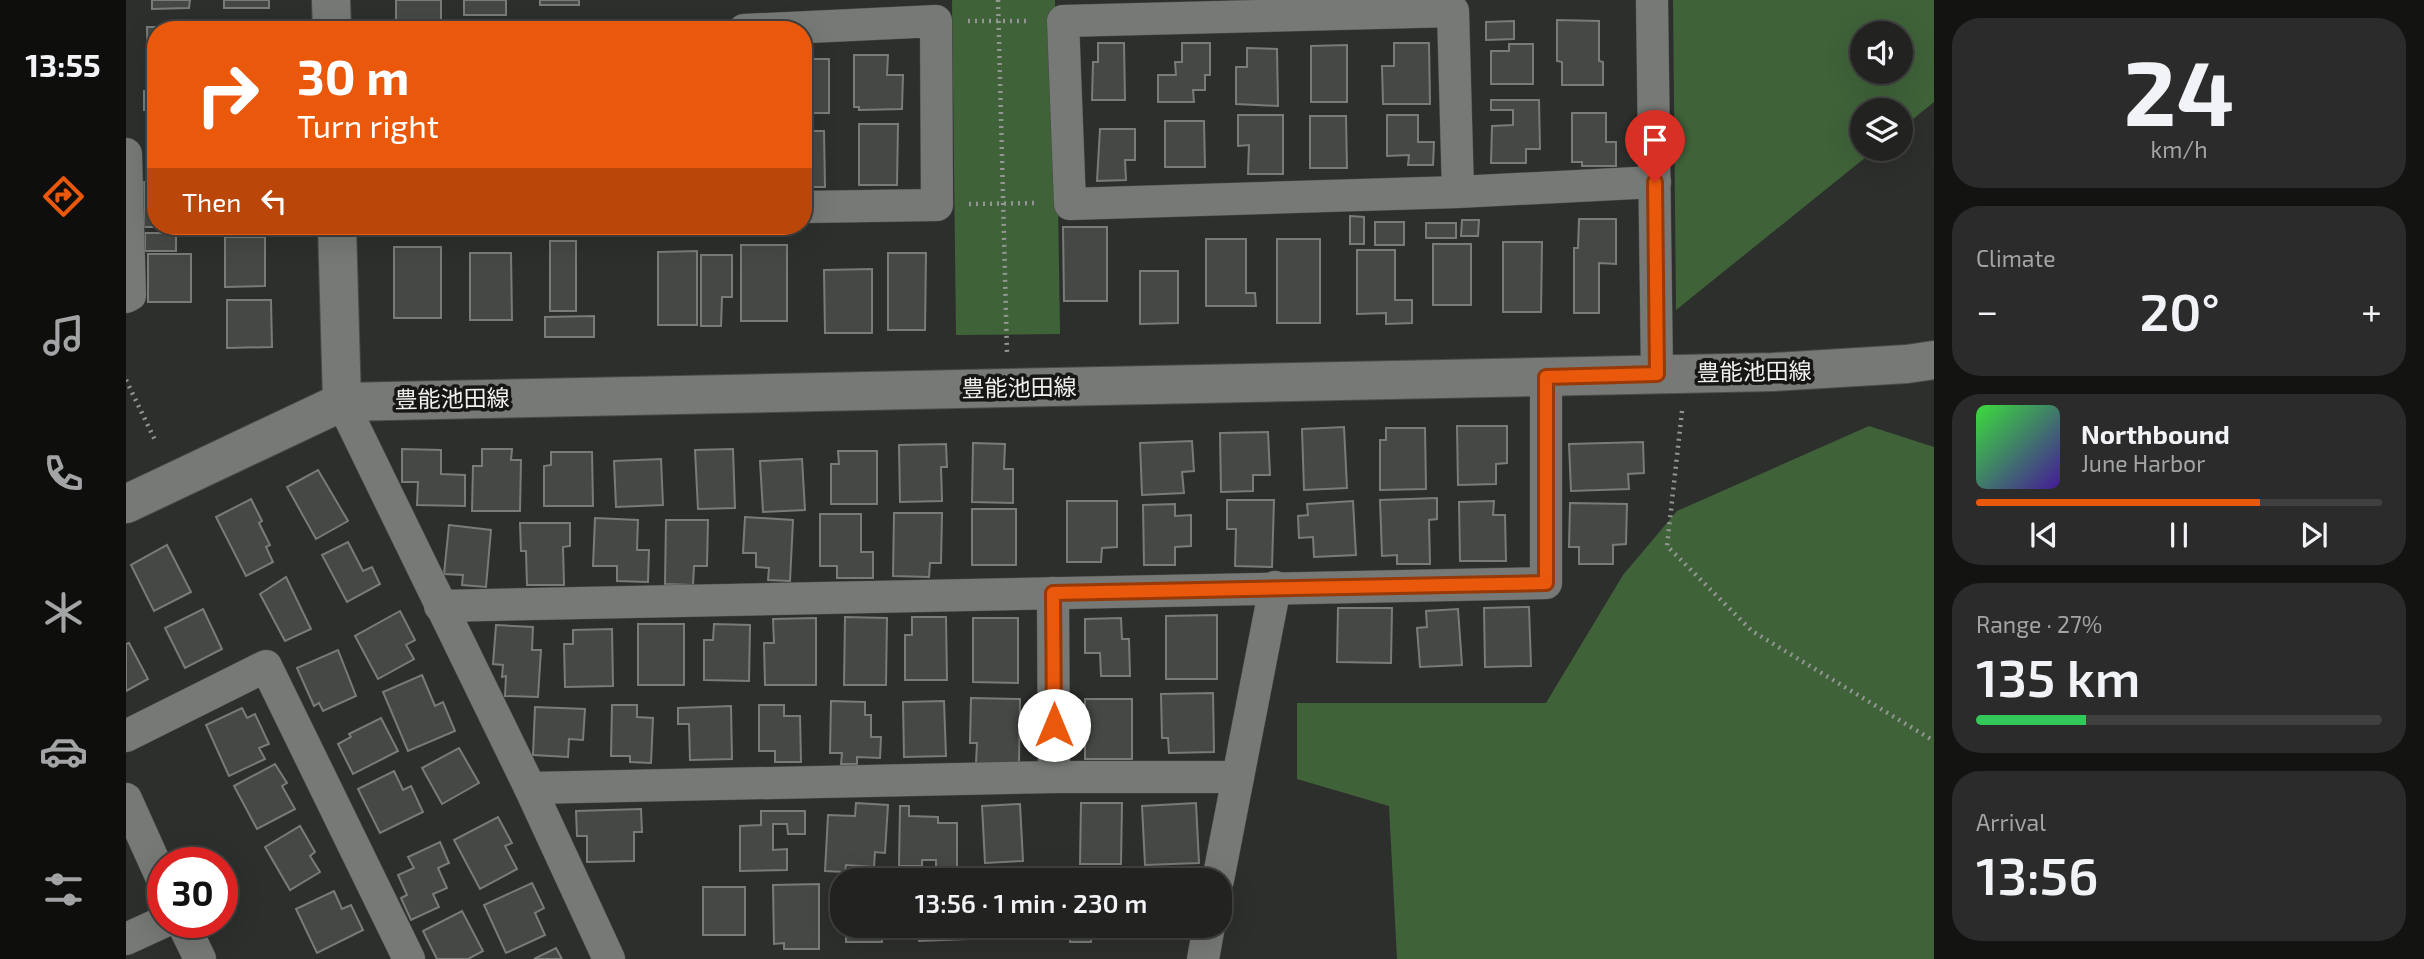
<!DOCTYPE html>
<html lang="en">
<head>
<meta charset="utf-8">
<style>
	:root { --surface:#222321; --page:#2a2b2a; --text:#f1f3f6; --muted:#a2a4a5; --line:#3f403f; --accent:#ea580c }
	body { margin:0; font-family:"Exo 2","Noto Sans JP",sans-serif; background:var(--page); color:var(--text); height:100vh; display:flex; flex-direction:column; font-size:26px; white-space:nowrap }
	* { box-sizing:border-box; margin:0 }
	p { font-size:23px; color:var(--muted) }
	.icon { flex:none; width:38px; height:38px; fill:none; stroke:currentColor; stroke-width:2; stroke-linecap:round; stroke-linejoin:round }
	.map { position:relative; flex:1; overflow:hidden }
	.drawer { display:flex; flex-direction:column; gap:18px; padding:18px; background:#131312; width:490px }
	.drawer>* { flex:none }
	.hud { position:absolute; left:21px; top:21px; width:665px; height:214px; border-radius:28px; box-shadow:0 7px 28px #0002,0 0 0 2px var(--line); background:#ea580c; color:#fff; overflow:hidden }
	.tools { position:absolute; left:1724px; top:21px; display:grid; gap:14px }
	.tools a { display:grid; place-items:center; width:63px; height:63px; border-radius:50%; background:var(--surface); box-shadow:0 7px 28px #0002,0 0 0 2px var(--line); font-size:35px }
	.speed { position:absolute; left:21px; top:847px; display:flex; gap:14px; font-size:35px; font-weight:700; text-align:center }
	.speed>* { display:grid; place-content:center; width:91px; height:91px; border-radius:50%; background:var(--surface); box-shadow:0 7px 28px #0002,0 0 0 2px var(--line); line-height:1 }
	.speed .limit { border:10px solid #d22; background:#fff; color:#111 }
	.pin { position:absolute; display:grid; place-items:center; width:60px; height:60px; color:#fff; margin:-72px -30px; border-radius:50% 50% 50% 0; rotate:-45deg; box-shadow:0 0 7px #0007 }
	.pin .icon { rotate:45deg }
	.me { position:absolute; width:77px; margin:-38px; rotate:0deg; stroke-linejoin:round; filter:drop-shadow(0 0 5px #0008) }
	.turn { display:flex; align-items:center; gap:24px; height:147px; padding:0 35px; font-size:32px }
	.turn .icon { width:91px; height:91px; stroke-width:2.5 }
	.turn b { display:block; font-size:49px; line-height:60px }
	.then { display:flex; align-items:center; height:66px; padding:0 35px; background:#0003; gap:14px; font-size:26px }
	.big { font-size:52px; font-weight:600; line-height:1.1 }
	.drawer .card { flex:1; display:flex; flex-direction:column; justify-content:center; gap:10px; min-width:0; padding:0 24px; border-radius:28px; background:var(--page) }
	.drawer .dial { align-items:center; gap:0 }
	.dial b { font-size:91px; line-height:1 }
	.song { display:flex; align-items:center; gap:21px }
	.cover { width:84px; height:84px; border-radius:10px; background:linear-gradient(135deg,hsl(120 70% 55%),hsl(260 70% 35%)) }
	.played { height:7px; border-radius:4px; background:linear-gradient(90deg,var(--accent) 70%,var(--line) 70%) }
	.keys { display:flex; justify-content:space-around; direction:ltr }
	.heat { display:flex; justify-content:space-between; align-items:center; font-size:38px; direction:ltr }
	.charge { height:10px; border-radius:5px; background:linear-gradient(90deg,#34c759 27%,var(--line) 0) }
	.trip { position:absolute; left:704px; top:868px; width:402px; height:70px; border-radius:28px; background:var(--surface); box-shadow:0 7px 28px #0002,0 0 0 2px var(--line); font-weight:600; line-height:70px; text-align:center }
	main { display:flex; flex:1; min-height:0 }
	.menu { display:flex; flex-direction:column; width:126px; justify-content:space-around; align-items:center; background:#0e0e0d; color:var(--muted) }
	.menu .icon { width:49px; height:49px }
	.menu .selected { color:var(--accent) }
	.menu b { font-size:32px; color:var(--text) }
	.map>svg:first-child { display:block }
	.green { fill:#3f6239; fill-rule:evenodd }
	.building { fill:#454844; stroke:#787c78; stroke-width:2 }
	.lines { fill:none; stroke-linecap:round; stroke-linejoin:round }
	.street-casing { stroke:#4a4b49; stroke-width:33 }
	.secondary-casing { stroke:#4a4b49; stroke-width:40 }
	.path { stroke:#949693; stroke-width:4.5; stroke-dasharray:2 5; stroke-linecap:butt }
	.street { stroke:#767975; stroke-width:32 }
	.secondary { stroke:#767975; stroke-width:38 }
	.route-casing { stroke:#983908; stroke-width:18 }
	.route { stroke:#ea580c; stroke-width:12 }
	.labels { text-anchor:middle; stroke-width:7; stroke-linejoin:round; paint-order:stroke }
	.street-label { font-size:23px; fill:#f0f1ef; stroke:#161715 }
</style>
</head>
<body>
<main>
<nav class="menu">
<b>13:55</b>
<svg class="icon selected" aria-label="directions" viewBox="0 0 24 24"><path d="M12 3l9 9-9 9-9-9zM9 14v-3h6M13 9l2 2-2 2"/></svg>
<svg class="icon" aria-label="music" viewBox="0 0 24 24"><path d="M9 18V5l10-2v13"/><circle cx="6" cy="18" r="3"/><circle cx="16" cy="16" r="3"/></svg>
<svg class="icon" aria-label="phone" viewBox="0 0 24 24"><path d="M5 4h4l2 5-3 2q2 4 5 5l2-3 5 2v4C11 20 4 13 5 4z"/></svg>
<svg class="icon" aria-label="climate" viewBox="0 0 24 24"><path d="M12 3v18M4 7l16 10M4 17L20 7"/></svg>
<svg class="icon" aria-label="car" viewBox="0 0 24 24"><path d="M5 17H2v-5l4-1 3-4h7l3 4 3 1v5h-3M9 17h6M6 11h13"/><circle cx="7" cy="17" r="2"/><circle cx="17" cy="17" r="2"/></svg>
<svg class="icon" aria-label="filters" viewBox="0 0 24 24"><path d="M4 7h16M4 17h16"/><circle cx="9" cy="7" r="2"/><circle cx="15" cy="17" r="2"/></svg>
</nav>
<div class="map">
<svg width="1808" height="959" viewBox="0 0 1808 959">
	<rect width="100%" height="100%" fill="#2d2f2c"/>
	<g class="green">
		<polygon points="826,0 929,0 934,334 830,335"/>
		<path d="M 1547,0 L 1808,0 L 1808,102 L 1775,129 L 1774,110 L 1736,110 L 1736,149 L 1750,149 L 1550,310 ZM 1736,33 L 1774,33 L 1774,72 L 1736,72 Z"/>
		<polygon points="1743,426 1808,447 1808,959 1271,959 1263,806 1171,779 1171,703 1420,703 1497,575 1551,511"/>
	</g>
	<g class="building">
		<polygon points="26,0 64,0 63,8 26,9"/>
		<rect x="98" y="0" width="45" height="8"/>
		<rect x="270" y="0" width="45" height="22"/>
		<rect x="338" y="0" width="42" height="15"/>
		<rect x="414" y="0" width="39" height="5"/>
		<polygon points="1431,20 1473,21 1473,61 1477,62 1477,85 1436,85 1436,62 1431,61"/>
		<polygon points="1388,21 1388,39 1360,40 1360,22"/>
		<polygon points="130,23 130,30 99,30 99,24"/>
		<polygon points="21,27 64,27 64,30 30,30 30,78 22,78"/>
		<polygon points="972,43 998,43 999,100 966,100 967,62 972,62"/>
		<polygon points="1056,43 1084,43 1084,75 1079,75 1079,90 1067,90 1068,102 1032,102 1032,75 1050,75 1049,62 1056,62"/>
		<polygon points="1268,43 1303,43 1304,104 1257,104 1256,66 1268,66"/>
		<polygon points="1383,44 1407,44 1407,84 1365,84 1365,51 1383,51"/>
		<polygon points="1221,45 1221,102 1185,102 1185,46"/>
		<polygon points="1121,48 1151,49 1152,106 1110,104 1110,67 1121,67"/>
		<polygon points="728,55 762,55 761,75 777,75 776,109 733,110 733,107 728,107"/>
		<rect x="677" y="59" width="26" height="54"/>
		<polygon points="18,91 30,91 30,150 29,110 18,110"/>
		<polygon points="1365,100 1413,100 1414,149 1400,149 1400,163 1365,163 1366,126 1387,125 1387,110 1365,110"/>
		<polygon points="1446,113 1480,113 1480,142 1490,142 1490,166 1456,166 1456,162 1446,162"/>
		<polygon points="1112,115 1157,115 1157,174 1122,174 1123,145 1112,146"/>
		<polygon points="1261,115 1292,115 1292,142 1308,142 1307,165 1282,165 1283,155 1261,156"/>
		<polygon points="1184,116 1220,116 1221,168 1184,168"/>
		<polygon points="1039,121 1078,121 1079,167 1039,167"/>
		<polygon points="733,124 772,124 771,185 733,185"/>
		<polygon points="974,129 1009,129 1009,160 999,160 1000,180 971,181"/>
		<polygon points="677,131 698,131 699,187 677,187"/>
		<polygon points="18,182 30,182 30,226 68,227 18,227"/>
		<polygon points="1224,216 1238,217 1238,244 1224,244"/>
		<polygon points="1453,219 1490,219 1490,264 1473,263 1473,313 1448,313 1448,248 1452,248"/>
		<polygon points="1336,220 1353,220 1352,236 1335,236"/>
		<rect x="1249" y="222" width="29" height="23"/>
		<rect x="1300" y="223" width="30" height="15"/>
		<polygon points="937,227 981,227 981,301 938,301"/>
		<rect x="19" y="233" width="31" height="18"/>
		<polygon points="99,237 139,237 139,286 99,287"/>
		<polygon points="1080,239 1120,239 1120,293 1129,293 1130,306 1080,306"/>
		<rect x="1151" y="239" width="43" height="84"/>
		<rect x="424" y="241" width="26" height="70"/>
		<polygon points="1377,242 1416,242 1415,312 1377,312"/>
		<rect x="1307" y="244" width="38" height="61"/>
		<rect x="615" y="245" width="46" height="76"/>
		<rect x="268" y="247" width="47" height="71"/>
		<polygon points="1231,250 1269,250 1269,300 1286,300 1286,323 1260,324 1260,313 1231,314"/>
		<polygon points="571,251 571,325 532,325 532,252"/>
		<polygon points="344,253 385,253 386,320 344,320"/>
		<polygon points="762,253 800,253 799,330 762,330"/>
		<rect x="22" y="254" width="43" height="48"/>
		<polygon points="575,255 606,255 606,297 596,297 595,326 575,326"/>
		<polygon points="746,269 746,333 699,333 698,270"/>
		<polygon points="1014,271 1052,271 1052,323 1014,324"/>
		<polygon points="101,300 145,300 146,347 101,348"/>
		<polygon points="468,316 468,337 419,337 419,317"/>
		<polygon points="1331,426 1381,426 1381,463 1370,464 1370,484 1332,485"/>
		<polygon points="1218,427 1221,488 1178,490 1176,429"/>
		<polygon points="1260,428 1299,428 1300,489 1254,490 1254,440 1260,440"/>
		<polygon points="1142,432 1144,475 1127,475 1127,491 1095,492 1094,433"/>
		<polygon points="1066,441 1068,471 1056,472 1058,493 1016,495 1014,443"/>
		<polygon points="1517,442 1518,473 1502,474 1503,489 1445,491 1443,444"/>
		<polygon points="847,443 879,444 878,469 887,469 887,503 846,502"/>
		<polygon points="820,444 821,467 815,467 816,501 774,502 773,445"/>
		<polygon points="276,449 315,450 315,474 339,475 339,506 291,505 292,482 276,482"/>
		<polygon points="356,449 386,449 385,460 395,460 394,511 346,511 347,466 356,466"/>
		<polygon points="607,449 609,508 572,509 569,450"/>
		<polygon points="712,451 751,451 751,504 705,504 705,464 713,464"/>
		<polygon points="425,452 466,452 467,506 418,506 418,466 425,465"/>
		<polygon points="535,459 537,505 490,507 488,461"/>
		<polygon points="676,459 679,510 637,512 634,461"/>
		<polygon points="192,470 222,521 190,539 161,487"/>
		<polygon points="1311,498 1311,519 1303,520 1304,564 1271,564 1271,555 1256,556 1254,500"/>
		<polygon points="125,499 136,521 133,523 144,545 140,547 147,562 120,576 90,517"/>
		<polygon points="1101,500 1148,500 1146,567 1109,566 1110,529 1101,529"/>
		<polygon points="941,501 991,501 991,547 976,548 975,562 941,562"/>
		<polygon points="1227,501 1230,555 1188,557 1187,537 1173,538 1172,516 1182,515 1181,504"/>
		<polygon points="1368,501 1367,515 1379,515 1380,561 1334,561 1333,502"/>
		<polygon points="1444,503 1501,504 1500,544 1487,545 1487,564 1453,564 1453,547 1443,547"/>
		<polygon points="1049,504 1049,516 1065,515 1065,546 1049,547 1049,565 1018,565 1017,505"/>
		<rect x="846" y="509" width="44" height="56"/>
		<polygon points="768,513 816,513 815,563 804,563 803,577 767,576"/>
		<polygon points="694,514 735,514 735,552 747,552 747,578 711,578 711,566 694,566"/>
		<polygon points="619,517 667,520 664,581 642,580 643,568 630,567 630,553 617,553"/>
		<polygon points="469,518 512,520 511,550 523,550 522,582 491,581 491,566 467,566"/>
		<polygon points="540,520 582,520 581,566 568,566 567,585 539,584"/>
		<polygon points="394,523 444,523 444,546 437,547 438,585 401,585 400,551 395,551"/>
		<polygon points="323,525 365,530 360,587 336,585 337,575 318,574"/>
		<polygon points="222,542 237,571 246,567 254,584 221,602 196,555"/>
		<polygon points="41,545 65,592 28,611 5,565"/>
		<polygon points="160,577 185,629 159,641 134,594"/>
		<polygon points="1403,607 1405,666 1359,667 1358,608"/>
		<polygon points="1212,608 1266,608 1265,663 1211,662"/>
		<polygon points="77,609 96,649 59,668 39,628"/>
		<polygon points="1332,609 1336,665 1294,667 1291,628 1301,627 1300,611"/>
		<polygon points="274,611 289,640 280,645 288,659 252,679 229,636"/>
		<polygon points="1091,615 1091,679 1040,679 1040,616"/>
		<polygon points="719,617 761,618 760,685 718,685"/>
		<polygon points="786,617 820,617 821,680 779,680 779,635 786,635"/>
		<polygon points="690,618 690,685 639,685 638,643 648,643 647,619"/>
		<polygon points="847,618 892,618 892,683 847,682"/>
		<polygon points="995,618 996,639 1003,639 1004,676 975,676 974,653 959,653 959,619"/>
		<rect x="512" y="624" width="46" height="61"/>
		<polygon points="588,624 624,625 623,681 578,680 578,640 587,640"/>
		<polygon points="370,625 407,627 406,650 415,650 412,697 379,696 380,676 376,677 377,665 367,664"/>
		<polygon points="486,629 487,686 439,687 438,644 447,644 447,630"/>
		<polygon points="3,643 22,679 0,691 0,644"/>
		<polygon points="212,650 230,696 197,711 193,703 188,706 171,668"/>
		<polygon points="296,675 309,706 317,702 329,731 282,751 257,692"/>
		<polygon points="1087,693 1088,752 1043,753 1042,738 1036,738 1035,694"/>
		<polygon points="845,698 894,699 893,764 850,763 851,743 844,743"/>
		<rect x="959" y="699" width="47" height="60"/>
		<polygon points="705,701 739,702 739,715 745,715 745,737 755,737 754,758 731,757 731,764 715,764 716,753 704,753"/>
		<polygon points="818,701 820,756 778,757 777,702"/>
		<polygon points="486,705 511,705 511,717 527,718 525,763 504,762 504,756 485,756"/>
		<polygon points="633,705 658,705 658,716 674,716 675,762 649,762 649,751 633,751"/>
		<polygon points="605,706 606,759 564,760 563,724 552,724 552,708"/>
		<polygon points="409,707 459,709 457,740 443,739 442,757 407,755"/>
		<polygon points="116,708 121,718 129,714 143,744 133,748 139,759 103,776 80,725"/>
		<polygon points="255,718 272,751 227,774 212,744 225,737 223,734"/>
		<polygon points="333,748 353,783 316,804 296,768"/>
		<polygon points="149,764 161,783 156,786 169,809 131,829 108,786"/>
		<polygon points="268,771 277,790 285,786 297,812 254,833 232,789"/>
		<polygon points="730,803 762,805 759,853 749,852 748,867 720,865 719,872 699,871 702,815 729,816"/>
		<polygon points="955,803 996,803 995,864 954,864"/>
		<polygon points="1070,803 1073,863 1019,865 1016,806"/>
		<polygon points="894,804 897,861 859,863 856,806"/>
		<polygon points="774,806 783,806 783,816 812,817 812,823 831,823 831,869 810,869 810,860 796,860 796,866 773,866"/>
		<polygon points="515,809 516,832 508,832 508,861 461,862 461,836 451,836 450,811"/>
		<polygon points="635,811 679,811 679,834 662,834 661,824 647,824 647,850 661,849 661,870 614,871 614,826 635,825"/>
		<polygon points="372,817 386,843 379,846 391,869 354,889 328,840"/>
		<polygon points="174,826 189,852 184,856 194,872 164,890 139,847"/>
		<polygon points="314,842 323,863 312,868 321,888 307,894 313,907 285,920 275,898 281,895 272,875 288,868 282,857"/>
		<polygon points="907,875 907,880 859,880 858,878"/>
		<polygon points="406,883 418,908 409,913 419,935 380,953 358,905"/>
		<polygon points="693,884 693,949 658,949 658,943 648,944 647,885"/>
		<rect x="577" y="887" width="42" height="48"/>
		<polygon points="208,891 216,909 225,905 237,930 191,953 170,909"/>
		<polygon points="336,911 357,951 342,959 311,959 297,931"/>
		<rect x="720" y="926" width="36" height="16"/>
		<polygon points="793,926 840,926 841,939 793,941"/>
		<polygon points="861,926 909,926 910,934 862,937"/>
		<rect x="944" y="926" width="21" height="16"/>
		<polygon points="1018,926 1056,926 1056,927 1018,928"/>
		<polygon points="430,948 436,959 408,959"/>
	</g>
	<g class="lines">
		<g class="street-casing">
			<g id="street">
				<polyline points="1526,0 1531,374"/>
				<polyline points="618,30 810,21 811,205 677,207"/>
				<polyline points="0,154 4,295 0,297"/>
				<polyline points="1332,192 1327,11 937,21 944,204 1332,192 1529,182"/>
				<polyline points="216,402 404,788 483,959"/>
				<polyline points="927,593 928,777"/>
				<polyline points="314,606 1420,583 1420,377"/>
				<polyline points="0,736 140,666 283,959"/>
				<polyline points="404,788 928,777 1112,777"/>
				<polyline points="0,799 37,881"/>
				<polyline points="1092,880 1149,587"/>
				<polyline points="56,922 74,959"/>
				<polyline points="0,939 37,922"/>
				<polyline points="1077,959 1083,926"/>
			</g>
		</g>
		<g class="secondary-casing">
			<g id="secondary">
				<polyline points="205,0 206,30"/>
				<polyline points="211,226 216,402"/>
				<polyline points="0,504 216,402 1647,372 1781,364 1808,360"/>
			</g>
		</g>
		<g class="path">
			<polyline points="872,0 881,353"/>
			<polyline points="842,21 903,21"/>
			<polyline points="843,204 912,203"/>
			<polyline points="0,380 29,440"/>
			<polyline points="1556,411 1541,546 1626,631 1808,741"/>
		</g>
		<use href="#street" class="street"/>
		<use href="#secondary" class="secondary"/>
	</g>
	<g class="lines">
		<g class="route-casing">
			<polyline id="route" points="928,725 927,593 1420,583 1420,377 1531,374 1529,182"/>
		</g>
		<use href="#route" class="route"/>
	</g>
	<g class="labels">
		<g class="street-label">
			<text transform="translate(1628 372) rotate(-1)" y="8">豊能池田線</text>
			<text transform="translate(893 388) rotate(-1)" y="8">豊能池田線</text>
			<text transform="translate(326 399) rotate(-1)" y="8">豊能池田線</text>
		</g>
	</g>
</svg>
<div class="tools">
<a><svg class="icon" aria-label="sound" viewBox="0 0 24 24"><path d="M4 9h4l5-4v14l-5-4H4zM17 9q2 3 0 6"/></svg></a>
<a><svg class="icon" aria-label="layers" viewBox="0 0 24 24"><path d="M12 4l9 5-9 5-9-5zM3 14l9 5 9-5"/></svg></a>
</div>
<div class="speed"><div class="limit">30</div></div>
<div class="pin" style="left:1529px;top:182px;background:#d93025"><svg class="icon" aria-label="arrive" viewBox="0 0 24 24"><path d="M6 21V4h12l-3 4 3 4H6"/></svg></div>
<svg class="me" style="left:928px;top:725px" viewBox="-20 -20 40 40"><circle r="19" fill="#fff"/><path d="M0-13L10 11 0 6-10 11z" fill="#ea580c"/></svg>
<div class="trip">13:56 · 1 min · 230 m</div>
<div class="hud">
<div class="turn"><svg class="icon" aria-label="right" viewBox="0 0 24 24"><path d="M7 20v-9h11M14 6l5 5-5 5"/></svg><div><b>30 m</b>Turn right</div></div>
<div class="then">Then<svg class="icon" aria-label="left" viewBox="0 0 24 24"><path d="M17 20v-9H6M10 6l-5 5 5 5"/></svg></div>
</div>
</div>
<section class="drawer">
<div class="card dial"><b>24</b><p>km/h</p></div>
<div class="card"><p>Climate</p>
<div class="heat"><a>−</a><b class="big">20°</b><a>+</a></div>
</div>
<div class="card">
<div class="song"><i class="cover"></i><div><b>Northbound</b><p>June Harbor</p></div></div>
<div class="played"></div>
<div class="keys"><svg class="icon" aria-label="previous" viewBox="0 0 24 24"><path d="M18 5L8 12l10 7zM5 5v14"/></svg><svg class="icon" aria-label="pause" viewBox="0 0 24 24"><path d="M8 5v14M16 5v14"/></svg><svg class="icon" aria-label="next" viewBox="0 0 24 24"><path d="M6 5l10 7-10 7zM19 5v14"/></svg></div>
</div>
<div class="card"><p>Range · 27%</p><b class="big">135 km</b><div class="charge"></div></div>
<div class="card"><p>Arrival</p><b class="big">13:56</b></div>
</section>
</main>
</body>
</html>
